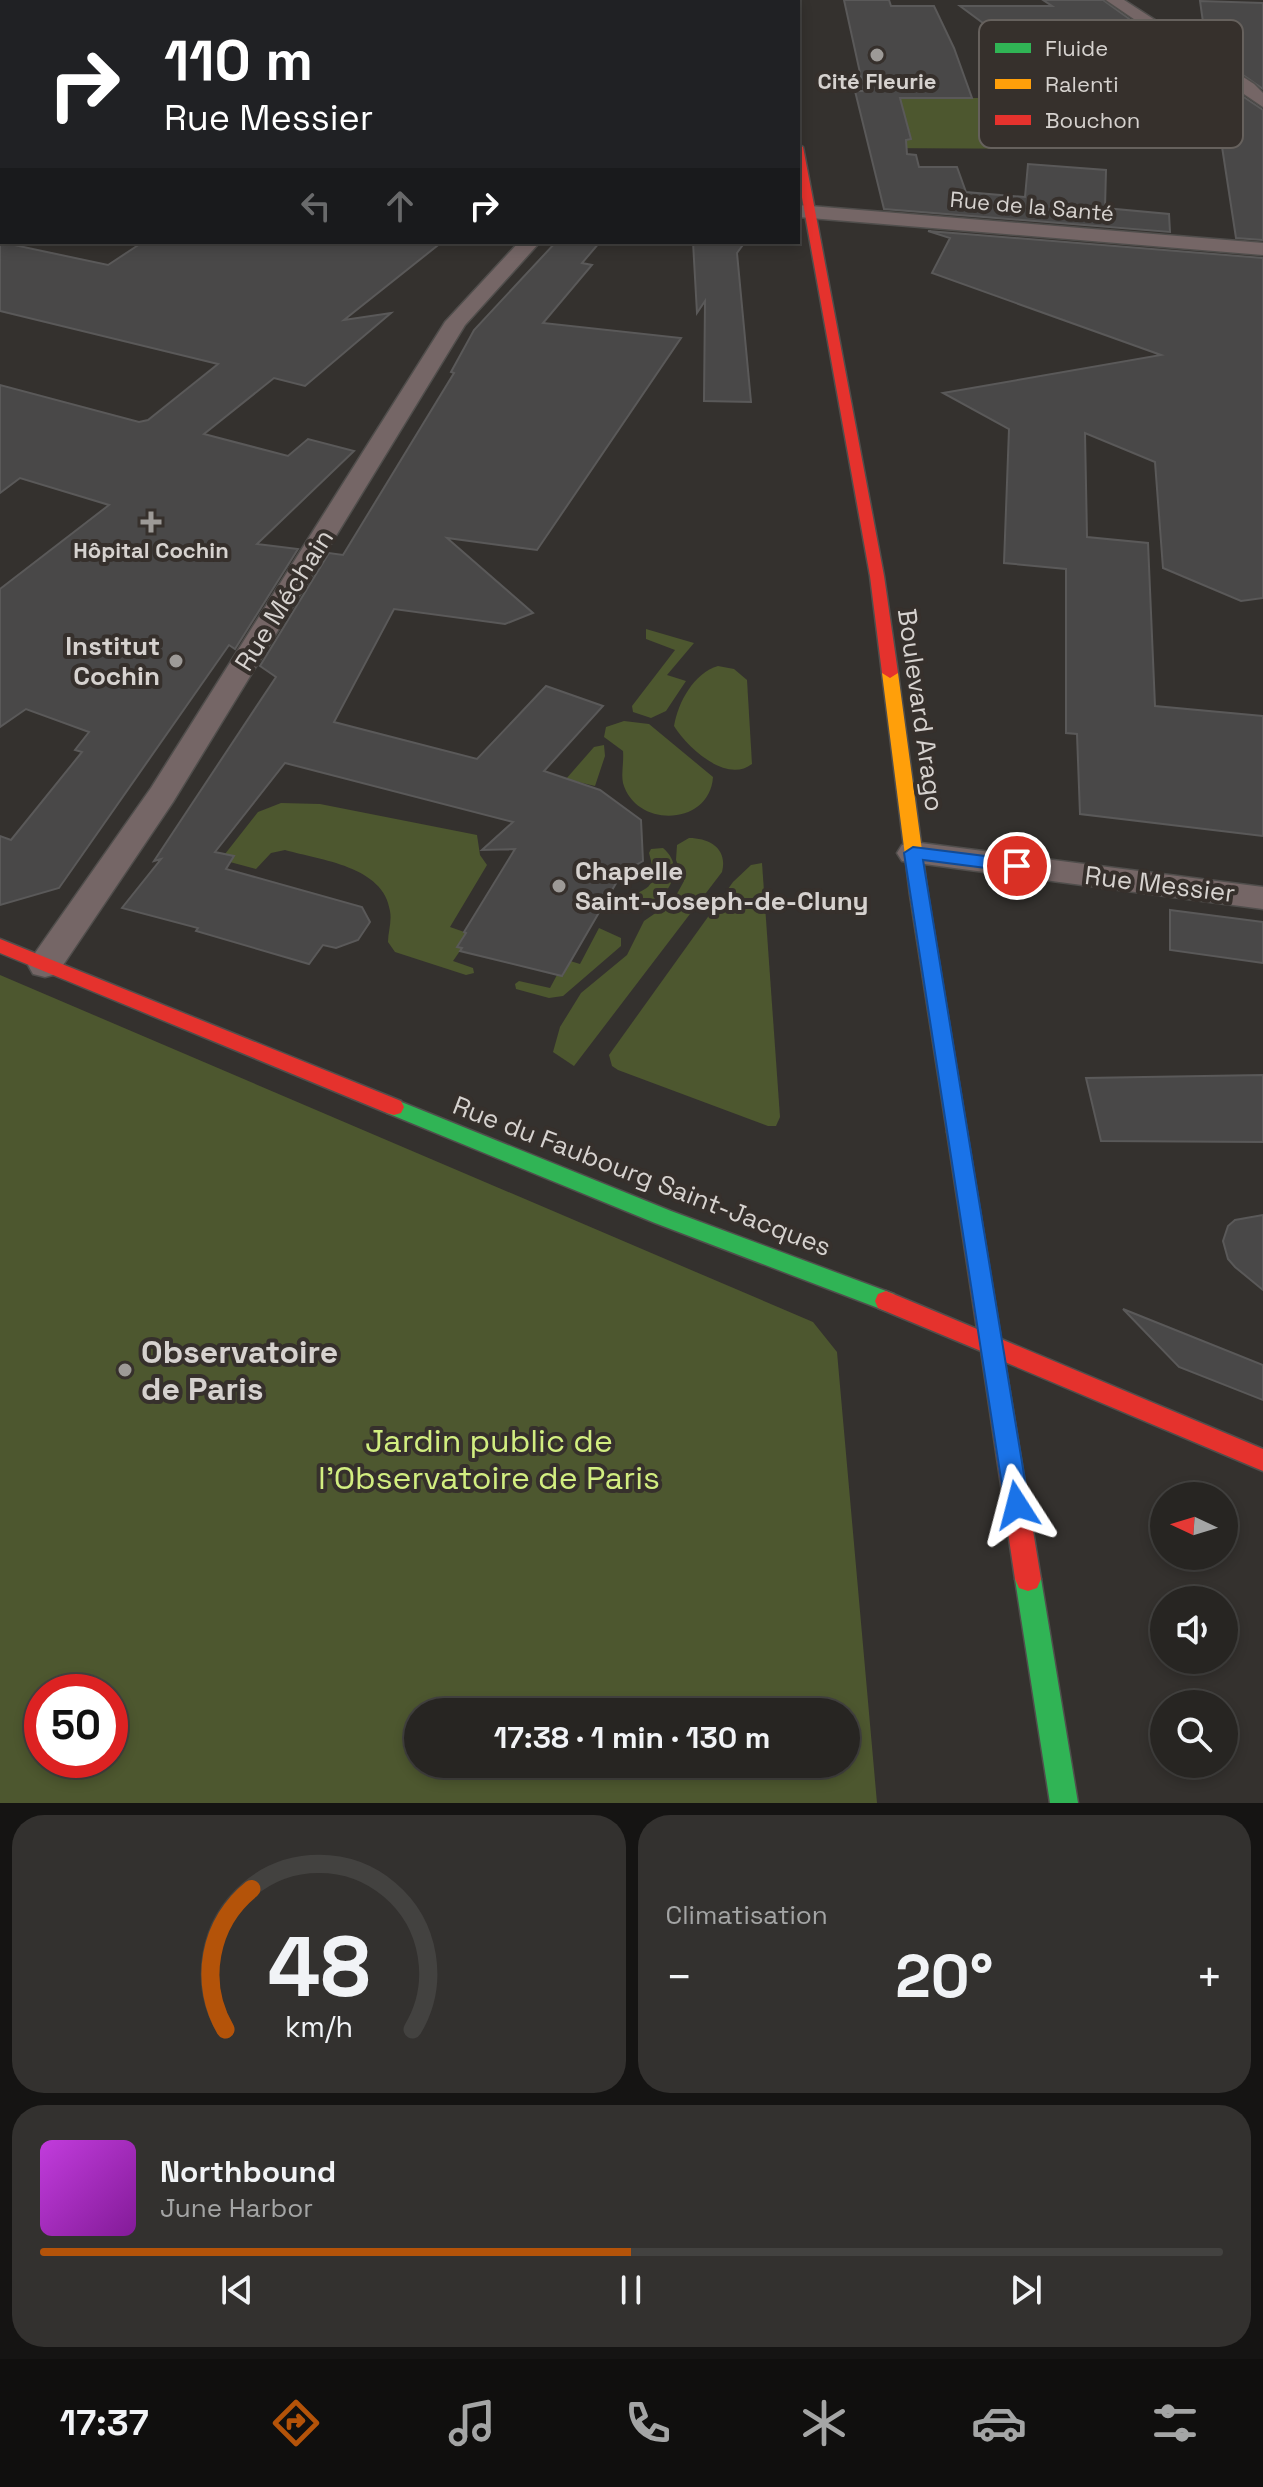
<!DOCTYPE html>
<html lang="fr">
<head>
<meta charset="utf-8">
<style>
	:root { --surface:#272522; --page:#33312f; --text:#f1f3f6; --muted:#a4a5a5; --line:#434240; --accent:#b45309 }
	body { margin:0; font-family:"Space Grotesk",sans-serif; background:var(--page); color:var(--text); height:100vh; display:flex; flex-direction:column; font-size:30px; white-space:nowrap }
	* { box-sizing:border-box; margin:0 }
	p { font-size:26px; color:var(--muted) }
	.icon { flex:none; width:44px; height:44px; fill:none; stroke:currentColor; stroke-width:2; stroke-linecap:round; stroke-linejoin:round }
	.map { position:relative; height:1803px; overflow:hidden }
	.side { display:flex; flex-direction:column; gap:12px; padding:12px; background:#151413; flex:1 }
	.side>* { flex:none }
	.top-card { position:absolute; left:0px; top:0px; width:800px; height:244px; box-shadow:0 4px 12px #0003,0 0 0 2px var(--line); background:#202124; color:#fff; overflow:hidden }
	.needle { width:52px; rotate:274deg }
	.tools { position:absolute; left:1150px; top:1482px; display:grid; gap:16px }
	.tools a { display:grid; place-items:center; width:88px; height:88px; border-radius:50%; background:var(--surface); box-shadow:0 4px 12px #0003,0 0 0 2px var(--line); font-size:40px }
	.speed { position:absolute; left:24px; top:1674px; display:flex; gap:16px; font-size:40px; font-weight:700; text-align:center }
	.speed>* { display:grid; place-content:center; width:104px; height:104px; border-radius:50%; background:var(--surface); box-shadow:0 4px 12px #0003,0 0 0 2px var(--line); line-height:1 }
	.speed .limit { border:12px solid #d22; background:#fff; color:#111 }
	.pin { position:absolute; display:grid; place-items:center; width:68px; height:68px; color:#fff; margin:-34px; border:4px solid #fff; border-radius:50%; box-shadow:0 2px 8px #0007 }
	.me { position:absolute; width:88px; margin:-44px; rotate:351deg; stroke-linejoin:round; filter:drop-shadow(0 0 6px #0008) }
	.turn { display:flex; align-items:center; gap:28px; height:168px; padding:0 32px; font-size:36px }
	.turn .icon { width:104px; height:104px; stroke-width:2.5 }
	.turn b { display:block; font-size:56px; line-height:68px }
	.lanes { display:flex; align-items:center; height:76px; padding:0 32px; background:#0003; justify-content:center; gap:40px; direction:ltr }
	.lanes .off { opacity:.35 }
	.big { font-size:60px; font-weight:600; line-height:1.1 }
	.side .card { flex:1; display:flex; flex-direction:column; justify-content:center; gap:12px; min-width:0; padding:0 28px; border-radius:32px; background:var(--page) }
	.side .dial { align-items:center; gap:0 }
	.dial svg { height:208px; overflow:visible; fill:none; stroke:var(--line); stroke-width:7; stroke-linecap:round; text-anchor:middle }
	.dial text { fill:var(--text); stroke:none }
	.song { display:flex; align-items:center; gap:24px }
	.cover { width:96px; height:96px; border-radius:12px; background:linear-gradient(135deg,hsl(290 70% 55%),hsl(290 70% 35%)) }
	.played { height:8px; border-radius:4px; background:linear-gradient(90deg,var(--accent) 50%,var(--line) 50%) }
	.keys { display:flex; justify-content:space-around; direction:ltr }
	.heat { display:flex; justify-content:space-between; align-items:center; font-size:44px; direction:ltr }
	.side .tiles { flex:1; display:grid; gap:12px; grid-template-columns:1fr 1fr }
	.card:last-child { grid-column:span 2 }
	.trip { position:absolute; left:404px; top:1698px; width:456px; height:80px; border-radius:40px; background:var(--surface); box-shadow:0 4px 12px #0003,0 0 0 2px var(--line); font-weight:600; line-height:80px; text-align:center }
	.tab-bar { display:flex; height:128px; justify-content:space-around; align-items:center; background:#100f0e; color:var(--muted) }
	.tab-bar .icon { width:56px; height:56px }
	.tab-bar .active { color:var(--accent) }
	.tab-bar b { font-size:36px; color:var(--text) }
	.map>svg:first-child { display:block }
	.green { fill:#4d572f; fill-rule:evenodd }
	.building { fill:#494848; stroke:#5a5959; stroke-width:2 }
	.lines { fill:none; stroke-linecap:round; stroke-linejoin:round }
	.street-casing { stroke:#504e4c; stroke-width:3 }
	.fast-casing { stroke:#504e4c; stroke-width:3 }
	.slow-casing { stroke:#504e4c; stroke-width:3 }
	.jam-casing { stroke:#504e4c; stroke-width:3 }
	.street { fill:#756666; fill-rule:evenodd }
	.fast { fill:#30b455; fill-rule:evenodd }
	.slow { fill:#ff9f0a; fill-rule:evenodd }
	.jam { fill:#e5322d; fill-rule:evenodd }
	.route { fill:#1a73e8; stroke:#114b97; stroke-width:2 }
	.poi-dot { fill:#9d9a97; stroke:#36302c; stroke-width:3 }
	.labels { text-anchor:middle; stroke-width:8; stroke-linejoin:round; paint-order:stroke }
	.far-poi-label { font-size:22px; font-weight:bold; fill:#d6d2cf; stroke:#36302c }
	.far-street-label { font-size:22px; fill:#d6d2cf; stroke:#36302c }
	.street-label { font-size:26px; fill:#d6d2cf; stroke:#36302c }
	.poi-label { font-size:26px; font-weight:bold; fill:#d6d2cf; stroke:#36302c; text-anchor:end }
	.near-poi-label { font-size:32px; font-weight:bold; fill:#d6d2cf; stroke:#36302c; text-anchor:start }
	.near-park-label { font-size:32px; fill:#d2ee80; stroke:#36302c }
	.key { fill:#36302c; stroke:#66615d; stroke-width:2 }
	.key-label { font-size:22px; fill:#d6d2cf }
</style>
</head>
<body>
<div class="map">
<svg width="1263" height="1803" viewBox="0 0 1263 1803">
	<rect width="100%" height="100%" fill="#34312e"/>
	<g class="green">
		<polygon points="306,0 634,0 301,2"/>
		<polygon points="1223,90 1228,93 1195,97 1204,106 1206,118 1071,138 1066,149 869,148 857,98 1026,98 1066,134 1196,115 1195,108 1182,96"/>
		<polygon points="646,629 694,643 667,675 686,681 666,711 651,718 633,712 632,706 675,650 646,639"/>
		<path d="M 718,666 L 734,669 L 747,680 L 752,764 C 726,784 687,747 674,726 C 678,702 694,673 718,666 Z"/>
		<path d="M 624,721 L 649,724 L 713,777 C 710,826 636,829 623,783 C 621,773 624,762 623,751 L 604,737 L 606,727 Z"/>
		<polygon points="604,745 605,756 595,786 566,779 594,747"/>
		<path d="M 281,803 L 320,804 L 477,835 L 480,855 L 487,865 L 450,927 L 470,934 L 458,946 L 462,948 L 453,961 L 473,968 L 474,973 L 466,975 L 395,952 L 388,942 C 388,932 392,922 390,911 C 384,866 320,860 285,850 L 271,853 L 256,869 L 230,862 L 233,856 L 225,854 L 258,812 Z"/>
		<path d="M 689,838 C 710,838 728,849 722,872 L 574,1066 L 553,1052 L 560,1027 L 581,993 L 627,955 L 644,921 L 673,901 L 684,881 L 676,860 L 677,845 Z"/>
		<path d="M 663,848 C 696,876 648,923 615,907 L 616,900 C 647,889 660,891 649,853 L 651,849 Z"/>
		<polygon points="762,863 780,1117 776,1126 768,1126 618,1070 612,1066 609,1055 733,882 751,865"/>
		<polygon points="599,928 621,938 621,946 563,996 549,998 516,989 515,984 519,981 550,988 557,975 563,976 565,972 562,970 567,960 580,964"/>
		<path d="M 0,975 L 813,1322 L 837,1352 L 877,1803 L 0,1803 ZM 42,1692 L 110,1692 L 110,1760 L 42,1760 ZM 846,1712 L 846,1764 L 418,1764 L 418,1712 Z"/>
	</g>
	<g class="building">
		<polygon points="844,0 889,0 891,6 934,6 954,48 972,98 900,98 911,139 906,140 907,154 916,155 919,167 957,167 966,192 1025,197 1028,164 1106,170 1105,208 1169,214 1170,232 884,209 855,91 864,91"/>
		<polygon points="1043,0 1103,0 1160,41 1164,103 1103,112 960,6 1052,6"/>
		<polygon points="1200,1 1263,3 1263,89 1207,50"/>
		<polygon points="1211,75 1263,110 1263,240 1236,238"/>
		<polygon points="928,231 1263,258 1263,598 1241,601 1163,568 1155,462 1085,433 1087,537 1148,543 1155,706 1263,716 1263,836 1080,814 1077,734 1066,733 1066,569 1004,563 1009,429 943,393 1161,355 932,273 950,238"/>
		<polygon points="0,242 108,265 143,242 442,242 344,320 391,313 305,386 274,378 204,434 288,456 308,439 354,451 257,544 298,549 235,649 229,645 59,888 0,905 0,836 11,840 82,752 75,750 89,732 26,709 0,727 0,589 109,505 20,478 0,493 0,385 139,422 148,420 218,364 0,311"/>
		<polygon points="556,242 600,242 582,263 592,265 543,323 681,338 537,550 447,538 533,613 505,624 394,609 334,722 477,759 546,686 603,706 544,771 600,790 641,820 643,861 622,873 562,976 460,951 462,948 457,947 466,933 464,932 515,849 482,850 513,822 285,763 215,852 234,856 226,869 362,907 370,922 358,940 336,948 323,945 309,964 196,931 198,928 122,908 161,859 154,861 276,677 260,666 329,553 343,555 454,373 451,372 474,330"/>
		<polygon points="693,242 745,242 737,253 751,402 704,401 705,301 697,313"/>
		<polygon points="1170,910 1263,922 1263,963 1170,950"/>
		<polygon points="1263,1075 1263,1142 1101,1141 1086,1078"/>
		<polygon points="1263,1215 1263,1290 1235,1267 1228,1259 1223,1241 1228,1226 1235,1220"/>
		<polygon points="1123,1309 1263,1365 1263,1400 1179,1367"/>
	</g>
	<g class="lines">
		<g class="street-casing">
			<g id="street">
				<polygon points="1106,0 1124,0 1254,84 1263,93 1263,107"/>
				<rect x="0" y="148" width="2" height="11"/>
				<polygon points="798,205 1263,243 1263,255 798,217"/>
				<polygon points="519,242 540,242 465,325 173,802 57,974 45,977 33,974 28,965 33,956 151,788 445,322"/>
				<polygon points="913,842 1263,887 1263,909 902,861 897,853 902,845"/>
			</g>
		</g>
		<g class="fast-casing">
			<g id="fast">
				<polygon points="394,1099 671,1211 894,1294 897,1301 894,1308 886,1311 655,1223 387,1113 384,1107 387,1101"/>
				<polygon points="1028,1567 1037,1570 1041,1579 1078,1803 1050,1803 1015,1579 1019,1570"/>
			</g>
		</g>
		<g class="slow-casing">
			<g id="slow">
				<rect x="771" y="0" width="8" height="2"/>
				<polygon points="890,668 898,673 928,895 967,1132 964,1138 957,1140 950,1138 947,1132 910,895 882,673"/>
			</g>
		</g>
		<g class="jam-casing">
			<g id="jam">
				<polygon points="798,144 803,147 884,576 898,673 890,678 882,673 870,576 798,175"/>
				<polygon points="0,939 401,1101 404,1107 401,1113 394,1115 387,1113 0,953"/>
				<polygon points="957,1124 964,1126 967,1132 1001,1339 1263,1449 1263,1471 1005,1362 1041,1579 1037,1588 1028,1591 1019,1588 1015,1579 981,1351 878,1308 875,1301 878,1294 886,1291 977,1329 947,1132 950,1126"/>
			</g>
		</g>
		<use href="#street" class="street"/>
		<use href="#fast" class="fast"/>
		<use href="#slow" class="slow"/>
		<use href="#jam" class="jam"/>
	</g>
	<polygon class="route" points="913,847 1017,860 1026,866 1017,872 923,860 1029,1505 1025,1513 1017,1517 1008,1513 1005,1505 904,853"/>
	<g class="poi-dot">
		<circle cx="877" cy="55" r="8"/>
		<path d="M147 510h8v8h8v8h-8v8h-8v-8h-8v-8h8z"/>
		<circle cx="176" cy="661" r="8"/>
		<circle cx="559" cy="886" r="8"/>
		<circle cx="125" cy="1370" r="8"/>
	</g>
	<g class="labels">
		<g class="far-poi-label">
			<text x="877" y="89">Cité Fleurie</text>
			<text x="151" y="558">Hôpital Cochin</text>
		</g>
		<g class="far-street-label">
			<text transform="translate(1032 206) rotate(5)" y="8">Rue de la Santé</text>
		</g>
		<g class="street-label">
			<text transform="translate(284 600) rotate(-58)" y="9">Rue Méchain</text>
			<text transform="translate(921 710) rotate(82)" y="9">Boulevard Arago</text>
			<text transform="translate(1160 884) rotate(7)" y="9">Rue Messier</text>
			<text transform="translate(642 1176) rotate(21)" y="9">Rue du Faubourg Saint-Jacques</text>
		</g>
		<g class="poi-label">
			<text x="160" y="655">Institut<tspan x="160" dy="30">Cochin</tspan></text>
			<text x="575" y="880" text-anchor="start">Chapelle<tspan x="575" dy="30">Saint-Joseph-de-Cluny</tspan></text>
		</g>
		<g class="near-poi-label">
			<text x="141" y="1363">Observatoire<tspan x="141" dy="37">de Paris</tspan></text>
		</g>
		<g class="near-park-label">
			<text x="489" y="1452">Jardin public de<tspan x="489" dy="37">l'Observatoire de Paris</tspan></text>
		</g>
	</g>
	<rect x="979" y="20" width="264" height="128" rx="12" class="key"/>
	<rect x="995" y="43" width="36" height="10" fill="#30b455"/>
	<rect x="995" y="79" width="36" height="10" fill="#ff9f0a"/>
	<rect x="995" y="115" width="36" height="10" fill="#e5322d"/>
	<g class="key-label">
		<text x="1045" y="56">Fluide</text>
		<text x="1045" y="92">Ralenti</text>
		<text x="1045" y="128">Bouchon</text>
	</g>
</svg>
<div class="tools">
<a><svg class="needle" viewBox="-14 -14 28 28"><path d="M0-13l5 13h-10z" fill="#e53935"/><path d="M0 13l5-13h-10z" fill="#a4a5a5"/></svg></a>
<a><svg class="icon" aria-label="sound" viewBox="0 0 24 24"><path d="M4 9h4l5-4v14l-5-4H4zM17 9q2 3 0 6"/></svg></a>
<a><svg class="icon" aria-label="search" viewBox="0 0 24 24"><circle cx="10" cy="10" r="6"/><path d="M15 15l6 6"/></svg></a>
</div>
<div class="speed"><div class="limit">50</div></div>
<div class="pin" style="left:1017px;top:866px;background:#d93025"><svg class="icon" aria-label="arrive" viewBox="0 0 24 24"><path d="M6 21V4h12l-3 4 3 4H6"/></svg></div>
<svg class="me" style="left:1017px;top:1505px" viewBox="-20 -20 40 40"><path d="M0-17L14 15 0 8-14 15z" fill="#1a73e8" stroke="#fff" stroke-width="4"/></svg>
<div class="trip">17:38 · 1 min · 130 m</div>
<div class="top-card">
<div class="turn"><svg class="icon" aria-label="right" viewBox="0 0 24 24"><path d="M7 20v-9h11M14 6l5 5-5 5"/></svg><div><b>110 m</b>Rue Messier</div></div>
<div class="lanes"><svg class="icon off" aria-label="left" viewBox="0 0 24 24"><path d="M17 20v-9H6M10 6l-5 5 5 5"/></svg><svg class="icon off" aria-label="ahead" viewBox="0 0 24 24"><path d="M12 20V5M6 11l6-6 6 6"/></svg><svg class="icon" aria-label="right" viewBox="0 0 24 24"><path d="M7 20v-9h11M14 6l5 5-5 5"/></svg></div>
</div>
</div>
<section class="side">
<div class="tiles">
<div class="card dial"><svg viewBox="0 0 100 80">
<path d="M14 69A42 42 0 1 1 86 69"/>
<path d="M14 69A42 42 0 0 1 24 15" stroke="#b45309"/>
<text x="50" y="56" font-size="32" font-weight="700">48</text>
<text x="50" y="72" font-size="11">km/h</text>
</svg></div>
<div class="card"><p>Climatisation</p>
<div class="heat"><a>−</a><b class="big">20°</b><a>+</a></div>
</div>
<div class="card">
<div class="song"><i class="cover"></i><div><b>Northbound</b><p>June Harbor</p></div></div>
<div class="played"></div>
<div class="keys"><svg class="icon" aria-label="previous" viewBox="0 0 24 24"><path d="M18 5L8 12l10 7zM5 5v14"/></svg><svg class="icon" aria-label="pause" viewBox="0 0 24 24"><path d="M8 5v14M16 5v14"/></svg><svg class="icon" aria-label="next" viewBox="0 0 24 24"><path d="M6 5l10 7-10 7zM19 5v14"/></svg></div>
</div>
</div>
</section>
<nav class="tab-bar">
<b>17:37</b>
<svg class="icon active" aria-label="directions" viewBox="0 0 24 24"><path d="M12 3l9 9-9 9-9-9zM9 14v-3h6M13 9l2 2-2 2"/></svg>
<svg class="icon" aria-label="music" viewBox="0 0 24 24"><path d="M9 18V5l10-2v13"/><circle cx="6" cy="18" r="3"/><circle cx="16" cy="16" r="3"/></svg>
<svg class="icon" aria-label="phone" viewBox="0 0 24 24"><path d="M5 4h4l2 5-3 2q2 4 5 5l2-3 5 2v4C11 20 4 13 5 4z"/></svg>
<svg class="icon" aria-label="climate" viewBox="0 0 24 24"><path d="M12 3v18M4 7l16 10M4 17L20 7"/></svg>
<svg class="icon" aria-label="car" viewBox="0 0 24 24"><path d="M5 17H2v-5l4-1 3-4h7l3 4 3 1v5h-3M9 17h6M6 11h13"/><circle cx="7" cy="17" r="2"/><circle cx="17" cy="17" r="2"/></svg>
<svg class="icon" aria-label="filters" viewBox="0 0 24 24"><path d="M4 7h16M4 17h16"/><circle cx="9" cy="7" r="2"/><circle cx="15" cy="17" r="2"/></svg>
</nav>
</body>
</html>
